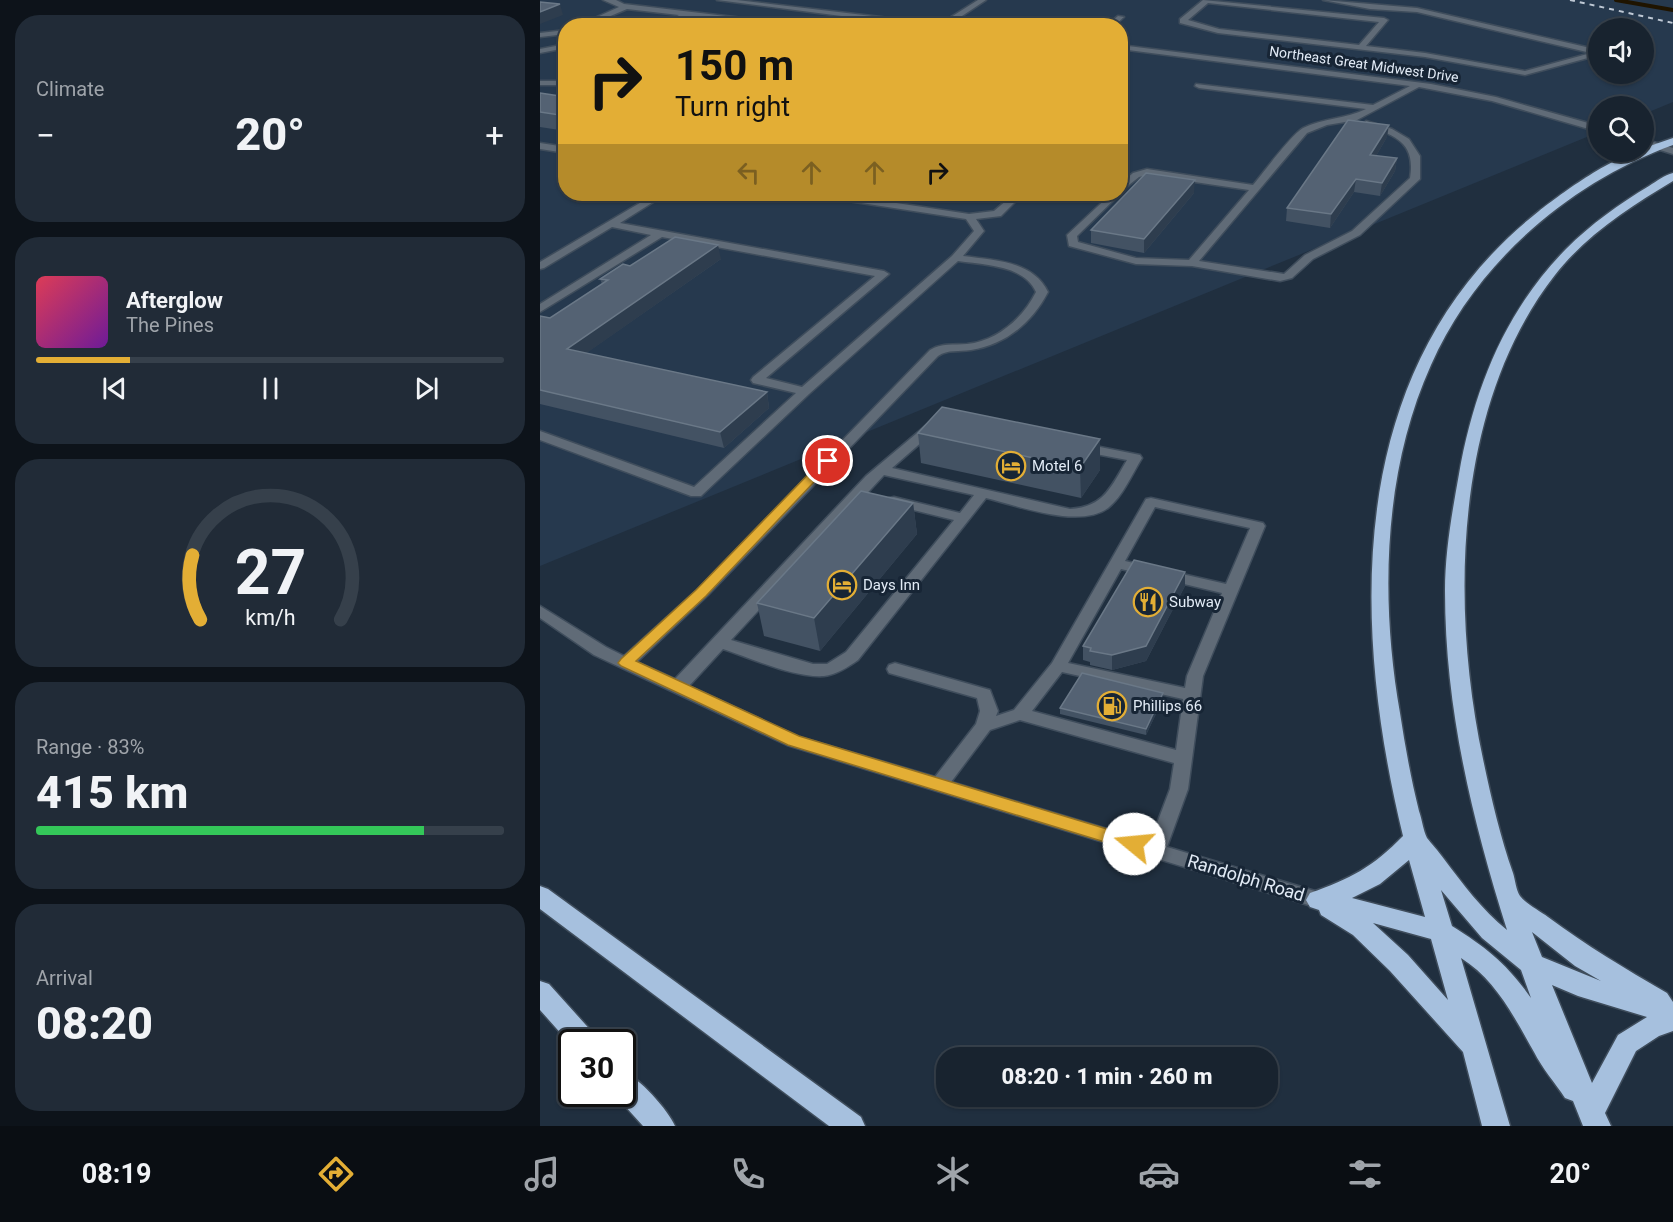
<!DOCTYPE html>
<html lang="en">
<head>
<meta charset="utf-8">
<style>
	:root { --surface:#18232f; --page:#212b37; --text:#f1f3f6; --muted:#9fa4aa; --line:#36404b; --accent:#e3ae35 }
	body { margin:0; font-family:Roboto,sans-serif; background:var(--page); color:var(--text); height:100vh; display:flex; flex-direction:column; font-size:22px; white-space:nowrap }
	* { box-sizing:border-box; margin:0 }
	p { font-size:20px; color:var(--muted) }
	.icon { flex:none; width:33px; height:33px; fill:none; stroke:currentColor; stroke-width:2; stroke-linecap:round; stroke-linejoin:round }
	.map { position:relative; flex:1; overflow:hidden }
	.sheet { display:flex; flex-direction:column; gap:15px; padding:15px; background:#0d131a; width:540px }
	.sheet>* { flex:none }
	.banner { position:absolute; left:18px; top:18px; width:570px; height:183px; border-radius:24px; box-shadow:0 2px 4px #0004,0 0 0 2px var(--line); background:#e3ae35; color:#111; overflow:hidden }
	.tools { position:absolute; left:1048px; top:18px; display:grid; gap:12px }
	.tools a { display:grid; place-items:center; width:66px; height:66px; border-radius:50%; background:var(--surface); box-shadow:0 2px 4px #0004,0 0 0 2px var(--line); font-size:30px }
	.speed { position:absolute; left:18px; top:1029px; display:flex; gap:12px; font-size:30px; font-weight:700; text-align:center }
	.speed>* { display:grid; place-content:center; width:78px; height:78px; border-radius:50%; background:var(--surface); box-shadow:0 2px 4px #0004,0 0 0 2px var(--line); line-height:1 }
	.speed .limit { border:3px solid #111; border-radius:9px; background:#fff; color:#111 }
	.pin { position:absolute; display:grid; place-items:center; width:51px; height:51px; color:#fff; margin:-26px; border:3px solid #fff; border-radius:50%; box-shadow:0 2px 6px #0007 }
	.me { position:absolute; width:66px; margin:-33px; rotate:287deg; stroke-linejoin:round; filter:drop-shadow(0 0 4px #0008) }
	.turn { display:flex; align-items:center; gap:21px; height:126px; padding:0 18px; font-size:27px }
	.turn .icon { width:78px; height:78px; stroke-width:2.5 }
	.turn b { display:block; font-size:42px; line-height:51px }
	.lanes { display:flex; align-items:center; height:57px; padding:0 18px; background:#0003; justify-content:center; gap:30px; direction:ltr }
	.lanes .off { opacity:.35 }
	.big { font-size:45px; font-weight:800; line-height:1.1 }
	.sheet .tile { flex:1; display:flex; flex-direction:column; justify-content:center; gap:9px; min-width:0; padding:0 21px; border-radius:24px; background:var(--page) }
	.sheet .dial { align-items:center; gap:0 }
	.dial svg { height:156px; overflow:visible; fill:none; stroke:var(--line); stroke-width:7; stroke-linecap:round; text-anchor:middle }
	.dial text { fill:var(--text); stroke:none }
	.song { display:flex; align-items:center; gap:18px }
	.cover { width:72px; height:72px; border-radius:9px; background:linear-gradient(135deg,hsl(350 70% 55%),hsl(280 70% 35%)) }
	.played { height:6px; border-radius:3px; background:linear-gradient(90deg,var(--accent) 20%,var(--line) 20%) }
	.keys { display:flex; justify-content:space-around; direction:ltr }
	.heat { display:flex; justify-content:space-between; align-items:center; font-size:33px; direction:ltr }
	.charge { height:9px; border-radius:4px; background:linear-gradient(90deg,#34c759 83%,var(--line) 0) }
	.trip { position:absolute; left:396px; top:1047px; width:342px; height:60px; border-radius:24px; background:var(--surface); box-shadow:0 2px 4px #0004,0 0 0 2px var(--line); font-weight:800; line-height:60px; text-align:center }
	.dock { display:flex; height:96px; justify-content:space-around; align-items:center; background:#0a0e13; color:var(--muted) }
	.dock .icon { width:42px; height:42px }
	.dock .active { color:var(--accent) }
	.dock b { font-size:27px; color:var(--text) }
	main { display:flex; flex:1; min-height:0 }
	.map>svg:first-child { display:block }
	.built { fill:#26394e; fill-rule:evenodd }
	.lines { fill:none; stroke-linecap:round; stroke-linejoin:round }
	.stream { stroke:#1f1400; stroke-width:4 }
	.minor-casing { stroke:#3f4d5c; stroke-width:3 }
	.highway-casing { stroke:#3f4d5c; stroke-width:3 }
	.minor { fill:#606b77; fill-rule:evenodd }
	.highway { fill:#a6c0de; fill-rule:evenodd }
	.rail { stroke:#bec8d4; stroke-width:2; stroke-dasharray:5 5; stroke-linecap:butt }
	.wall { fill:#435263 }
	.shaded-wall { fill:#2e3d4e }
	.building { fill:#546273; stroke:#6a7887; stroke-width:1.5 }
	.route { fill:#e3ae35; stroke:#947122; stroke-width:1.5 }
	.labels { text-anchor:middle; stroke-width:6; stroke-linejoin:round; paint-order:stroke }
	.far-street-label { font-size:14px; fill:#e2ebf6; stroke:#172535 }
	.poi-label { font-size:15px; fill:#e2ebf6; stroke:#172535; text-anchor:start }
	.near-street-label { font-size:18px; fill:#e2ebf6; stroke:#172535 }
</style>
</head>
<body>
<main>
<section class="sheet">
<div class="tile"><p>Climate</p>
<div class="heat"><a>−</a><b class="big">20°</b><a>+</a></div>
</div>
<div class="tile">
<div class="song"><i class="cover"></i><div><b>Afterglow</b><p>The Pines</p></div></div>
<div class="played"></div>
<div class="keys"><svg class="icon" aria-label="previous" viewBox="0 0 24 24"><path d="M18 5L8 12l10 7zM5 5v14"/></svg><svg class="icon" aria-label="pause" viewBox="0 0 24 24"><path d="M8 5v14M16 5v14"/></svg><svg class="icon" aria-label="next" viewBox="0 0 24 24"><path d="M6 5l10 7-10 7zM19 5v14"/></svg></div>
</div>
<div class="tile dial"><svg viewBox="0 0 100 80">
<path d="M14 69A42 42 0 1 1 86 69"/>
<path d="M14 69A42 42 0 0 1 10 36" stroke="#e3ae35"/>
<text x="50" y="56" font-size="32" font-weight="700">27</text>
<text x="50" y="72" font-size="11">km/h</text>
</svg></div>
<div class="tile"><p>Range · 83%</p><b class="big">415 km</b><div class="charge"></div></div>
<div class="tile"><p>Arrival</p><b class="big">08:20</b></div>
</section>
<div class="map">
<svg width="1133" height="1126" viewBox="0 0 1133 1126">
	<rect width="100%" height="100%" fill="#202f3f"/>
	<path class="built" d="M 0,0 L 1133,0 L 1133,102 L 1104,114 L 1104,106 L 1059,106 L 1059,132 L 0,566 ZM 26,26 L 580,26 L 580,194 L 26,194 ZM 1059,28 L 1104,28 L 1104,74 L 1059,74 Z"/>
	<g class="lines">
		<polyline class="stream" points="1076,0 1133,10"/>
		<g class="minor-casing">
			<g id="minor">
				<path d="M 63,0 L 76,0 L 84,4 L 271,26 C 234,26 199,18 162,16 C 145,15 133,26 117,26 L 139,15 L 87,9 L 47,26 L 37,26 L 79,7 Z"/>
				<polygon points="177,0 197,0 400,24 438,0 446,0 407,26 379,26"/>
				<path d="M 663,0 L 844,18 L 848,20 L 826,46 L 885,53 L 985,71 L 1051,53 L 877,12 L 830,9 L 783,0 L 877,8 L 1059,50 L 1059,55 L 985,75 L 885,57 L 678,33 L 640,23 L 640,19 ZM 668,3 L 839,22 L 819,45 L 679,29 L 648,20 Z"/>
				<polygon points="578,16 584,17 574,26 566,26"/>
				<polygon points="26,30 26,34 0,37 0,33"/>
				<polygon points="26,44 26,48 0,53 0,49"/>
				<path d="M 580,45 L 891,84 L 956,97 L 1059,126 L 1059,132 L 952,101 L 879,87 L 817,120 L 787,125 L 767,133 L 659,261 L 744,274 L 765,255 L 812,231 L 870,178 C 876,142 855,136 826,125 L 826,121 L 852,129 L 869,139 L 880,156 L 880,179 L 820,235 L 773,259 L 752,278 L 740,281 L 652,266 L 596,264 L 529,246 L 527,235 L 571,194 L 580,194 L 537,236 L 538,242 L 596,258 L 649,260 L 709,190 L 607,175 L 599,177 L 580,192 L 580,184 L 593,173 L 607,169 L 713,185 C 724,172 751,135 763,128 C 783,118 806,119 826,109 L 659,88 L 655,86 L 656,84 L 833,105 L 870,86 L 580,49 Z"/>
				<rect x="0" y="81" width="26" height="4"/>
				<polygon points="1104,139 1133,148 1133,154 1104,145"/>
				<polygon points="0,143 26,147 26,153 0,149"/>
				<path d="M 115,194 L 126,194 L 80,223 L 344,271 L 349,274 L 226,378 L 262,387 L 412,256 L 434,231 L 426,219 L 282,197 L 278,194 L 297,194 L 429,214 L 454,211 L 474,194 L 483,194 L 461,216 L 436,219 L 444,231 L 423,256 C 454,260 493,261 508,292 C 492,323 465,345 431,350 C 419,352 408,349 398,356 L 168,595 L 97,662 L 135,679 L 326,476 L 389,423 L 394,422 L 400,426 L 352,468 L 530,509 C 564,507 571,487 587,460 L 535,450 L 533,447 L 535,444 L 540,443 L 600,455 L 602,458 C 592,474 583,496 568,508 C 539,529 479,506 446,498 L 318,660 C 308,667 296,675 284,676 C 254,678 211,658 183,649 L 149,686 L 259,737 L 395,777 L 436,724 L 440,711 L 437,698 L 349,673 L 347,669 L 349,665 L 355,663 L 450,690 L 458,711 L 456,716 L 474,710 L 512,663 L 606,499 L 611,498 L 723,523 L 725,526 L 663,676 L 648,789 L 627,847 L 785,894 L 788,900 L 785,906 L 778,908 L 247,745 L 54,655 L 0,618 L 0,606 L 66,647 L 84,656 L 158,589 L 390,350 C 401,343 414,345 427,344 C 457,341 483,318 496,292 C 484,265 445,265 418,261 L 269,394 L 161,496 L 151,496 L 0,440 L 0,431 L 154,487 L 256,393 L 213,383 L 211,380 L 213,377 L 335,276 L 122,237 L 0,312 L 0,304 L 111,235 L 72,227 L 4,268 L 0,269 L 0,262 ZM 344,475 L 434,495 L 420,513 L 354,497 L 349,498 L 347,501 L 349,504 L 414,520 L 306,652 L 287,664 L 273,664 L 191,640 ZM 615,507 L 710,528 L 686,584 L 585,561 ZM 581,569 L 682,593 L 647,676 L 645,688 L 528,663 ZM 522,672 L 643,699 L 636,750 L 492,711 ZM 480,720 L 634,763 L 630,789 L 610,842 L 411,782 L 450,730 Z"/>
			</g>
		</g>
		<g class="highway-casing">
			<g id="highway">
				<path d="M 1133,138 L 1133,145 C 1029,183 936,263 891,365 C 843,471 840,600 860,713 C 865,746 871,779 879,811 C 882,819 883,830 887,838 C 891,843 899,852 904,859 C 923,884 942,910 967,930 C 932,819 905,708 905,591 C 905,552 912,513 919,474 C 934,389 965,311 1026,249 C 1051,224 1079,204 1109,186 C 1117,181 1124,175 1133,173 L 1133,181 C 1090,207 1046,235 1015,275 C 914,404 910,605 943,759 C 951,797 960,836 973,873 C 975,879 976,890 980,896 C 986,904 1000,911 1008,917 C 1047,946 1084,968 1127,993 L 1133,1002 L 1133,1031 L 1119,1036 L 1096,1051 L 1065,1113 L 1071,1126 L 1043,1126 L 1033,1101 L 1025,1098 C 1015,1083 1002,1068 994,1052 C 974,1017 956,980 921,958 L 970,1126 L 942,1126 L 923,1052 L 850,971 L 813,935 L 781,915 L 779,910 L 770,907 L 766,900 L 770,893 C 810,879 833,867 863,836 C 810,618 805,364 999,211 C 1021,194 1077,152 1104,152 L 1104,148 ZM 869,860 L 885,917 L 812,898 L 840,884 ZM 901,890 L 942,938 L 981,970 L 991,998 C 967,964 947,948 912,926 ZM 833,923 L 891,939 L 908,1000 L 868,955 ZM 992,932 L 1035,966 L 1061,981 L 1002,957 ZM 1012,985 L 1038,996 L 1107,1017 L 1078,1035 L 1052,1083 Z"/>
				<polygon points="0,886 8,889 321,1117 325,1126 289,1126 0,909"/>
				<polygon points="0,981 9,984 54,1034 58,1042 32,1042 32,1046 0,1010"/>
				<path d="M 82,1071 C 99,1077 128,1110 135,1126 L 103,1126 L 74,1094 L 82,1094 Z"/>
			</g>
		</g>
		<use href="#minor" class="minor"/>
		<use href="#highway" class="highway"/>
		<polyline class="rail" points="1030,0 1133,23"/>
	</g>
	<g class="wall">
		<polygon points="0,93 26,97 26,131 0,127"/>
		<polygon points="847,137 836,156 857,158 855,171 840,196 814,192 790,228 746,221 747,208"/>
		<polygon points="654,193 604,253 551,243 551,230"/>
		<polygon points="181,259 46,353 227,392 229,408 184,448 0,404 0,316 10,318 62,284 60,279 90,266"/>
		<polygon points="378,433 560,470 541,498 381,463"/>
		<polygon points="373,503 377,534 280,651 224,636 217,603"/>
		<polygon points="645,572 645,586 606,661 572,670 550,665 550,662 543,660 543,646"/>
		<polygon points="623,693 623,699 606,735 520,714 520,708"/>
	</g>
	<g class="shaded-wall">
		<polygon points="20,4 23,15 0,24 0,12"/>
		<polygon points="849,125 847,137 829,168 830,155"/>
		<polygon points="857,158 855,171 840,196 842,183"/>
		<polygon points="816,179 814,192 790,228 791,214"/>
		<polygon points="655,180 654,193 604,253 604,239"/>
		<polygon points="178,245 181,259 31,364 27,349"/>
		<polygon points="227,392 229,408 184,448 180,432"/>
		<polygon points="560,439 560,470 541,498 540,468"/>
		<polygon points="373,503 377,534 280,651 274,618"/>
		<polygon points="645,572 645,586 606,661 572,670 572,655"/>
		<polygon points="623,693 623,699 606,735 606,729"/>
	</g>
	<g class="building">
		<polygon points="0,2 20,4 0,12"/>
		<polygon points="0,93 26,97 26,116 0,112"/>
		<polygon points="808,120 849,125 830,155 857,158 842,183 816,179 791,214 747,208"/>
		<polygon points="606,173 655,180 604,239 551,230"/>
		<polygon points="135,237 178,245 27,349 227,392 180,432 0,390 0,316 10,318 68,280 60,279 83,264 90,266"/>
		<polygon points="402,407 560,439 540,468 378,433"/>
		<polygon points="321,491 373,503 274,618 217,603"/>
		<polygon points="594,560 645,572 606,646 572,655 550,651 551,648 543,646"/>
		<polygon points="542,673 623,693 606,729 520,708"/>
	</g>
	<polygon class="route" points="288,457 292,458 294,461 292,463 166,596 96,661 259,736 600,839 603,844 600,849 594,851 248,745 81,666 78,663 81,659 156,590 284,458"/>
	<defs>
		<g id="hotel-ring" transform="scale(1.5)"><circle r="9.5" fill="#172535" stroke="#e3ae35" stroke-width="1.5"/><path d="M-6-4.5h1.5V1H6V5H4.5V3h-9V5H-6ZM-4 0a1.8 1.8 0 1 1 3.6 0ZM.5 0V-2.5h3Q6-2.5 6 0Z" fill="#e3ae35"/></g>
		<g id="restaurant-ring" transform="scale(1.5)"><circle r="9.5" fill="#172535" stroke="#e3ae35" stroke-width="1.5"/><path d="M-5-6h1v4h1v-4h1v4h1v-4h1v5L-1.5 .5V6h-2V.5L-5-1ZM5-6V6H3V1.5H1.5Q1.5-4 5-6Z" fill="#e3ae35"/></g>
		<g id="fuel-ring" transform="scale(1.5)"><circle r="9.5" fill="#172535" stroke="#e3ae35" stroke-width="1.5"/><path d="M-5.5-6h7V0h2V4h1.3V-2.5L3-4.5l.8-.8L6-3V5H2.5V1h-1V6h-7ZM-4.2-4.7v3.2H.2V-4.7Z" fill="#e3ae35"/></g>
	</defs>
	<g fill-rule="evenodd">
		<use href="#hotel-ring" x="471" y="466"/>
		<use href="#hotel-ring" x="302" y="585"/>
		<use href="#restaurant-ring" x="608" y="602"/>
		<use href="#fuel-ring" x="572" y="706"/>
	</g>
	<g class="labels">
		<g class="far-street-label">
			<text transform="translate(824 64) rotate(8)" y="5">Northeast Great Midwest Drive</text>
		</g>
		<g class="poi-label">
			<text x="492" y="471">Motel 6</text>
			<text x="323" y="590">Days Inn</text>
			<text x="629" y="607">Subway</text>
			<text x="593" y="711">Phillips 66</text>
		</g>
		<g class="near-street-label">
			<text transform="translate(706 878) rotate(17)" y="6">Randolph Road</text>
		</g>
	</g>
</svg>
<div class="tools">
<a><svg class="icon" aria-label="sound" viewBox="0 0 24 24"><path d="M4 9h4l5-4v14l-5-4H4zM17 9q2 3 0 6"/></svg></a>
<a><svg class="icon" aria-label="search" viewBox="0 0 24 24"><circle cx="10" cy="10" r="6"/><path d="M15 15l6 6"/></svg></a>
</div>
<div class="speed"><div class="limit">30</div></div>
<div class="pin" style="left:288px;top:461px;background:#d93025"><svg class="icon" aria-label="arrive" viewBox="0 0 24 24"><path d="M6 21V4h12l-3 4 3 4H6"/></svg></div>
<svg class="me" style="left:594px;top:844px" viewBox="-20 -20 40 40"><circle r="19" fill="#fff"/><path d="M0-13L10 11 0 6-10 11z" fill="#e3ae35"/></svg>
<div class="trip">08:20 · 1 min · 260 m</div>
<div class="banner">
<div class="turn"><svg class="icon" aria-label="right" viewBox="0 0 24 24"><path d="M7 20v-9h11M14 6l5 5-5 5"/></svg><div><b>150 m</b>Turn right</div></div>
<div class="lanes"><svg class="icon off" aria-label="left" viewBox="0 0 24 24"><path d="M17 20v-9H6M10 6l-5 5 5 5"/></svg><svg class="icon off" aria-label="ahead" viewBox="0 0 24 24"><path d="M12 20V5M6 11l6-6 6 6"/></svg><svg class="icon off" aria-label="ahead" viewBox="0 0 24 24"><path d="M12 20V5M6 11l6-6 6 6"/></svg><svg class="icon" aria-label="right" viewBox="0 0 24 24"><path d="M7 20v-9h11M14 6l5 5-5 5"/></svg></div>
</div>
</div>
</main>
<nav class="dock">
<b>08:19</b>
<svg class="icon active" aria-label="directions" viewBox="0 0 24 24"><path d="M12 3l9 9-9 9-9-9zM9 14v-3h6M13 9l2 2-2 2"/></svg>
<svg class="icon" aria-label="music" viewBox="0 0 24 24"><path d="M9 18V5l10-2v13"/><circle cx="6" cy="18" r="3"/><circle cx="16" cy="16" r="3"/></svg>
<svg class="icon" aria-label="phone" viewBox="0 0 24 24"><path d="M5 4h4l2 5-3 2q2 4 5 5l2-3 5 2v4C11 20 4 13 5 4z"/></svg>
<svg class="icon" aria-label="climate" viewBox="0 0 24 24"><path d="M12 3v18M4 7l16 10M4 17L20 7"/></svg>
<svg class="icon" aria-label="car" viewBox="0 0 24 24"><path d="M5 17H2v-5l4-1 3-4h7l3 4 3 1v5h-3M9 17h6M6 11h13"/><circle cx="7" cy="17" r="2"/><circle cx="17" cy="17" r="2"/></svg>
<svg class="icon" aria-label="filters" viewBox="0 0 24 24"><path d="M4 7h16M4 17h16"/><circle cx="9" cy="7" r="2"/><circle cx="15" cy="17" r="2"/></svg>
<b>20°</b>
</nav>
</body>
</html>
